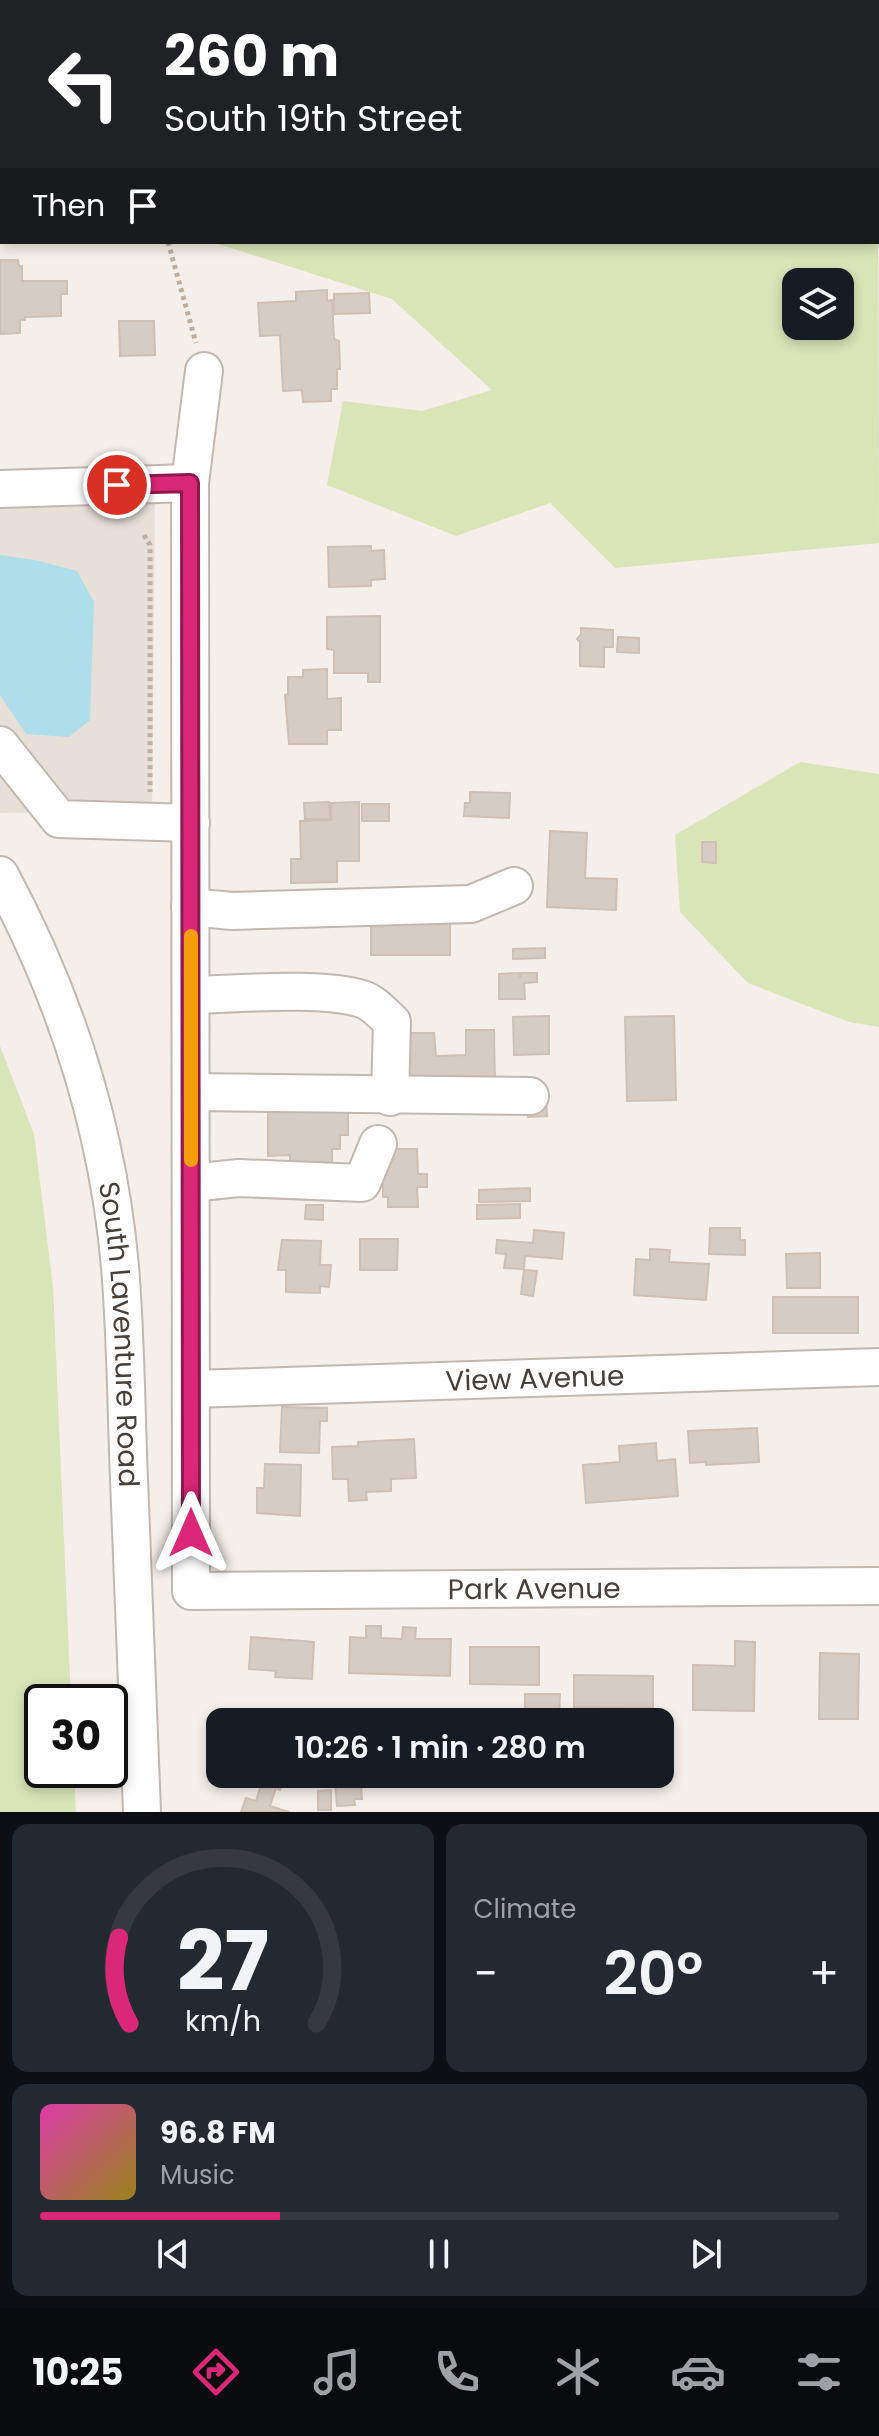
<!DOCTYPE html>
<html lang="en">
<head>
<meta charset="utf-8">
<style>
	:root { --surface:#171b24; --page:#242831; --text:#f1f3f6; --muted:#9ea1a6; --line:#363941; --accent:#db2777 }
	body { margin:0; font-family:Poppins,sans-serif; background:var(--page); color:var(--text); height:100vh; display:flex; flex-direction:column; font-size:30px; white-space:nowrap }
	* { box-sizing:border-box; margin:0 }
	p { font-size:26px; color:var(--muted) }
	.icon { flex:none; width:44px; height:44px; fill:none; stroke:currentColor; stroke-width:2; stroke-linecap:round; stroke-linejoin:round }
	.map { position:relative; height:1812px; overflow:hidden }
	.details { display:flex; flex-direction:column; gap:12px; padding:12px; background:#0d0f14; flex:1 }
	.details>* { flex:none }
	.hud { position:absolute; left:0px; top:0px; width:880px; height:244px; box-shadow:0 4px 12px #0003; background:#202124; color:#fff; overflow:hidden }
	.buttons { position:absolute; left:782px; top:268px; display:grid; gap:16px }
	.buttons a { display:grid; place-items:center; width:72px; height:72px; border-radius:16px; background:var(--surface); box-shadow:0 4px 12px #0003; font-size:40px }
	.speed { position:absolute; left:24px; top:1684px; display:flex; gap:16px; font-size:40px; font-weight:700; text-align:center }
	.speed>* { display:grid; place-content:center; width:104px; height:104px; border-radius:50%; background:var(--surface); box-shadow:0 4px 12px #0003; line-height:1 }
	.speed .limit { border:4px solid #111; border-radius:12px; background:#fff; color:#111 }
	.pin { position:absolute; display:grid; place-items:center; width:68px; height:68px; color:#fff; margin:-34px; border:4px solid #fff; border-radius:50%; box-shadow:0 2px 8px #0007 }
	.me { position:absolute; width:88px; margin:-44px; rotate:0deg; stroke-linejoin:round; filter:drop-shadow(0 0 6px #0008) }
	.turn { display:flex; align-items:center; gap:28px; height:168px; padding:0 32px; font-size:36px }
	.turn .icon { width:104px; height:104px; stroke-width:2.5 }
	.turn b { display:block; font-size:56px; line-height:68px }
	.then { display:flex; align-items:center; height:76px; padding:0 32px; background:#0003; gap:16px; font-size:30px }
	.big { font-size:60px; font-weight:600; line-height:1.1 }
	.details .widget { flex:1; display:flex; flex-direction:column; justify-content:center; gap:12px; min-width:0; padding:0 28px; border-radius:16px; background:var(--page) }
	.details .dial { align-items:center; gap:0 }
	.dial svg { height:208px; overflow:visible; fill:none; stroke:var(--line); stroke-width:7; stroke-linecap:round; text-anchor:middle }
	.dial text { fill:var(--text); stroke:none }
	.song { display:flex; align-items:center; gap:24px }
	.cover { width:96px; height:96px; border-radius:12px; background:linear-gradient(135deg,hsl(320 70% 55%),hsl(50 70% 35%)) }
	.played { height:8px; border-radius:4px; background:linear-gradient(90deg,var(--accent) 30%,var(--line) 30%) }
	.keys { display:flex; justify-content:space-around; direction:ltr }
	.heat { display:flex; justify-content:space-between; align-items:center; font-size:44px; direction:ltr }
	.details .tiles { flex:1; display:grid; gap:12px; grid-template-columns:1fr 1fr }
	.widget:last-child { grid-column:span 2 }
	.trip { position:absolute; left:206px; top:1708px; width:468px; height:80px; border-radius:16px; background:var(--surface); box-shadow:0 4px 12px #0003; font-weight:600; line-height:80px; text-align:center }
	.dock { display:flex; height:128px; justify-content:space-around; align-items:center; background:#090b0e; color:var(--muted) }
	.dock .icon { width:56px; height:56px }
	.dock .selected { color:var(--accent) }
	.dock b { font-size:36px; color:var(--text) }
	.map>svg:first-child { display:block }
	.residential { fill:#e7e0d9 }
	.green { fill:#d9e4b7; fill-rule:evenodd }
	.water { fill:#addeea }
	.building { fill:#d7ccc4; stroke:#cfbfb5; stroke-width:2 }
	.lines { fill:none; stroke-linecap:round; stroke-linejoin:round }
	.minor-casing { stroke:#c1b8b1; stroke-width:40 }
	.path { stroke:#bfaea0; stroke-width:5; stroke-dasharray:4 4; stroke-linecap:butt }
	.minor { stroke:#fff; stroke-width:36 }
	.route-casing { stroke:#8e194d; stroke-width:20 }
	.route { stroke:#db2777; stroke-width:14 }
	.slow { stroke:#f59e0b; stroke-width:14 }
	.labels { text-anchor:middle; stroke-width:6; stroke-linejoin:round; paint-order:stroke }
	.street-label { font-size:28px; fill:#473f39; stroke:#fff }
</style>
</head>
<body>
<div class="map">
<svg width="879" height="1812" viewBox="0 0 879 1812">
	<rect width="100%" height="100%" fill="#f4efea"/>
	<polygon class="residential" points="155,490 152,811 0,813 0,493"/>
	<g class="green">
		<polygon points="0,0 879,0 879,94 878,2 2,2 2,92"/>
		<path d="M 878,187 L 879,543 L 615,568 L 550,503 L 456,536 L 327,485 L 343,401 L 422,411 L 492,390 L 392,299 L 212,242 L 878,242 ZM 840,282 L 840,326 L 796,326 L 796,282 Z"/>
		<polygon points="800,762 879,774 879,1027 849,1022 748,983 680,912 675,835"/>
		<polygon points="0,1046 34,1134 53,1287 71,1702 42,1702 42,1770 74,1770 76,1812 0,1812"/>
	</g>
	<polygon class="water" points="0,555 35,560 77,571 94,602 90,720 69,737 26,734 0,695"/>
	<g class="building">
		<polygon points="0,260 18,260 19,266 22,266 22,281 67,281 67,294 61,294 61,316 25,317 25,320 20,320 20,333 0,334"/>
		<polygon points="327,290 327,301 332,300 334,339 339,341 340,369 337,369 337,389 331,389 331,401 303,402 302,390 283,391 280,335 260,336 258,303 296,301 296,292"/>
		<polygon points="369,293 370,313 334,314 334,294"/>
		<polygon points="119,321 154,321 155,355 120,356"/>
		<polygon points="371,546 371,551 384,550 385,579 371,580 371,586 329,587 328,547"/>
		<polygon points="380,616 380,682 368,682 368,673 334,673 334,650 327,649 327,617"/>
		<polygon points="581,628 613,630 613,647 604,647 604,667 580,666 580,642 577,639 581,634"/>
		<polygon points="618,637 639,638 639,653 617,652"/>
		<polygon points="327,669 327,699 341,698 341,730 327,730 327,744 289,744 285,695 288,694 288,677 303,677 303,670"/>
		<polygon points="470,792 510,793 509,818 464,816 465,803 470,803"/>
		<polygon points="329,802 330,819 305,819 304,803"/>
		<polygon points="359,802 359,861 337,861 337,882 291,883 291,859 301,859 300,821 331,820 331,803"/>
		<rect x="362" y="804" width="27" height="17"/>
		<polygon points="550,831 587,833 585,878 617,879 616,910 547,907"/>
		<polygon points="702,842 716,842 716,863 702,862"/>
		<rect x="371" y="915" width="79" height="40"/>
		<polygon points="545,948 545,958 513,959 513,949"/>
		<polygon points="520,973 520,978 522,973 537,973 537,982 524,983 525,999 499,999 499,974"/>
		<polygon points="549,1016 549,1054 514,1055 513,1017"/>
		<polygon points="674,1016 676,1100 627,1101 625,1017"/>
		<polygon points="466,1030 494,1030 495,1084 402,1085 401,1033 434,1033 436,1056 466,1055"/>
		<polygon points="546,1101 547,1116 528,1117 527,1102"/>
		<polygon points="348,1109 348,1135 340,1135 340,1149 332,1149 332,1163 290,1164 290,1155 268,1156 268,1110"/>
		<polygon points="383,1149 417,1149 418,1174 427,1174 427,1187 417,1187 418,1207 388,1207 388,1197 383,1197"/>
		<polygon points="530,1188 530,1201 479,1202 479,1190"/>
		<polygon points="520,1204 520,1218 477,1219 477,1205"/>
		<polygon points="306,1205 323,1205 323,1220 305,1219"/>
		<polygon points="710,1228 740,1228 740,1240 745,1240 745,1255 709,1254"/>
		<polygon points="534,1230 564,1233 562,1259 525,1256 524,1269 504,1268 506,1254 496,1253 497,1240 533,1243"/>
		<polygon points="360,1239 398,1239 397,1270 360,1270"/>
		<polygon points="282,1240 321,1241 320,1265 331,1265 329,1287 320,1286 320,1293 286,1292 286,1270 278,1270"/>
		<polygon points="650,1249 670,1250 669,1262 709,1264 706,1300 634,1295 636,1259 650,1260"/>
		<polygon points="820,1253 820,1288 787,1288 786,1254"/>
		<polygon points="524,1270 537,1271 533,1296 521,1294"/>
		<rect x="773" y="1297" width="85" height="36"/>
		<polygon points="282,1407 327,1408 327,1421 320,1421 319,1453 280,1452"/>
		<polygon points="757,1428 759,1462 706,1465 706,1462 690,1463 688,1431"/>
		<polygon points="414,1439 416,1478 391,1479 391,1491 366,1492 367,1500 349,1501 348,1479 333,1479 332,1447 358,1446 358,1442"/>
		<polygon points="656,1443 657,1461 675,1459 678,1496 586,1503 583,1465 620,1462 619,1446"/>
		<polygon points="265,1464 301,1465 300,1516 257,1513 257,1488 264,1488"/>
		<polygon points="366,1626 381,1626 381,1638 402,1639 403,1627 416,1628 415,1639 451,1639 450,1676 349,1673 350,1637 366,1638"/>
		<polygon points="251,1637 314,1642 312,1679 275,1677 276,1671 249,1669"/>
		<polygon points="735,1641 755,1642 754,1711 693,1710 693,1665 735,1666"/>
		<polygon points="470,1647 539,1647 539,1685 470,1684"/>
		<polygon points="820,1653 859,1654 858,1719 819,1719"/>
		<polygon points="574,1675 653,1676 653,1708 574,1707"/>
		<polygon points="525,1694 560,1694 559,1722 525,1722"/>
		<polygon points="253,1774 285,1774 280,1790 276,1788 270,1806 289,1812 241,1812 246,1798 256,1801 261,1785 251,1781"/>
		<polygon points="339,1774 373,1774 373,1780 338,1780"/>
		<polygon points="353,1780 353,1787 361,1786 362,1799 354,1799 355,1805 337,1806 335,1782"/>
		<polygon points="331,1790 331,1810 318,1810 318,1791"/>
	</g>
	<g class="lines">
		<g class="minor-casing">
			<g id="minor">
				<path id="s1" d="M 204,371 L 190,483 L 191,1591 L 879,1586"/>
				<polyline points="0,489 190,483"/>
				<polyline points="0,745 59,819 191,823"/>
				<path id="s2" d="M 0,875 C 65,996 108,1129 120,1267 C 126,1337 126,1408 129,1479 C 134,1590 138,1701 142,1812"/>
				<polyline points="190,907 232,911 471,904 514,886"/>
				<path d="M 191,995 C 236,994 321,986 362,999 C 374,1003 383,1014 392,1022 L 390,1097"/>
				<polyline points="191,1092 530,1096"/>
				<polyline points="191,1183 239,1178 362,1183 378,1144"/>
				<path id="s3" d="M 191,1389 L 879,1367"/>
			</g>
		</g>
		<g class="path">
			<polyline points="0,146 2,146"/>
			<polyline points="168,242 196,343"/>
			<polyline points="144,535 150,545 150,792"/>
		</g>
		<use href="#minor" class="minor"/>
	</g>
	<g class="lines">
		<g class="route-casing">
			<polyline id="route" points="117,485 190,483 191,1533"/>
		</g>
		<use href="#route" class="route"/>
		<polyline class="slow" points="191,936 191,1160"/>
	</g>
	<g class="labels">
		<g class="street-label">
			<text dy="10" stroke="none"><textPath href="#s2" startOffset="480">South Laventure Road</textPath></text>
			<text dy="10" stroke="none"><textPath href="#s3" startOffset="344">View Avenue</textPath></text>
			<text dy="10" stroke="none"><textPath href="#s1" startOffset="1564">Park Avenue</textPath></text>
		</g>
	</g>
</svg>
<div class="buttons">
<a><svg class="icon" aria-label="layers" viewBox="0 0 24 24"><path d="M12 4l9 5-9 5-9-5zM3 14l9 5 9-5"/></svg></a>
</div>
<div class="speed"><div class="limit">30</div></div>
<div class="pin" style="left:117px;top:485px;background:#d93025"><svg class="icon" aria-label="arrive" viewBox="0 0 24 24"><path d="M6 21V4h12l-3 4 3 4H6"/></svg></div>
<svg class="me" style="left:191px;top:1533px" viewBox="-20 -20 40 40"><path d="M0-17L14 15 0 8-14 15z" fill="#db2777" stroke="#fff" stroke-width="4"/></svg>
<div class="trip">10:26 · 1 min · 280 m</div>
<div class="hud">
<div class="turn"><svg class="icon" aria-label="left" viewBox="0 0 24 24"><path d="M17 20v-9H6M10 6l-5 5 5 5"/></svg><div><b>260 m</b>South 19th Street</div></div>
<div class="then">Then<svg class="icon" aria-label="arrive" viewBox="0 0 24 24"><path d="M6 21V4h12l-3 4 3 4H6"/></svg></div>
</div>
</div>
<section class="details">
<div class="tiles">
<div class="widget dial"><svg viewBox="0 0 100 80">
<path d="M14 69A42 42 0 1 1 86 69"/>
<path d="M14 69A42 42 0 0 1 10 36" stroke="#db2777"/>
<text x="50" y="56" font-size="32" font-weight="700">27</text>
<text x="50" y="72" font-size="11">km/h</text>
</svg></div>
<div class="widget"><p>Climate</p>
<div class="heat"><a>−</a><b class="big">20°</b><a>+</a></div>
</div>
<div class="widget">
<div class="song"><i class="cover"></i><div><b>96.8 FM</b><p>Music</p></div></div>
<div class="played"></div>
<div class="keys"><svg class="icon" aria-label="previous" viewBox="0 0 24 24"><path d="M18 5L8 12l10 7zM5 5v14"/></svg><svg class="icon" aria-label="pause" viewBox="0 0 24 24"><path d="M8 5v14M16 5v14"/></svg><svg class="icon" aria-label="next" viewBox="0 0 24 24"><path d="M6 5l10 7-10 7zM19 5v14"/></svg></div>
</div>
</div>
</section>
<nav class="dock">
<b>10:25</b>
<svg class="icon selected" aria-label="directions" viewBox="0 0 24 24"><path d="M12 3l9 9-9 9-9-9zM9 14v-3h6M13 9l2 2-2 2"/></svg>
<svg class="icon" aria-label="music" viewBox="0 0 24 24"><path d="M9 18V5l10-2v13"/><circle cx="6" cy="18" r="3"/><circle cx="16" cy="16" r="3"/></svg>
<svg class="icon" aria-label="phone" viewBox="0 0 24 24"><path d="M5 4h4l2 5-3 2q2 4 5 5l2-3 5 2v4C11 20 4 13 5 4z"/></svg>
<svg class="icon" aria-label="climate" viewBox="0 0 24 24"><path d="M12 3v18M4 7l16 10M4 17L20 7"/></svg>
<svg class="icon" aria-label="car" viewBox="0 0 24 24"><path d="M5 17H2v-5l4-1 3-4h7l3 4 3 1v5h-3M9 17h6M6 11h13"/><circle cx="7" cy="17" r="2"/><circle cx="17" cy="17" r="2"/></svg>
<svg class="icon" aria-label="filters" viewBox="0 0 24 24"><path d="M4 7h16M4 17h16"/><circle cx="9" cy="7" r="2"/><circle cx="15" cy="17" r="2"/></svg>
</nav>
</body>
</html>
